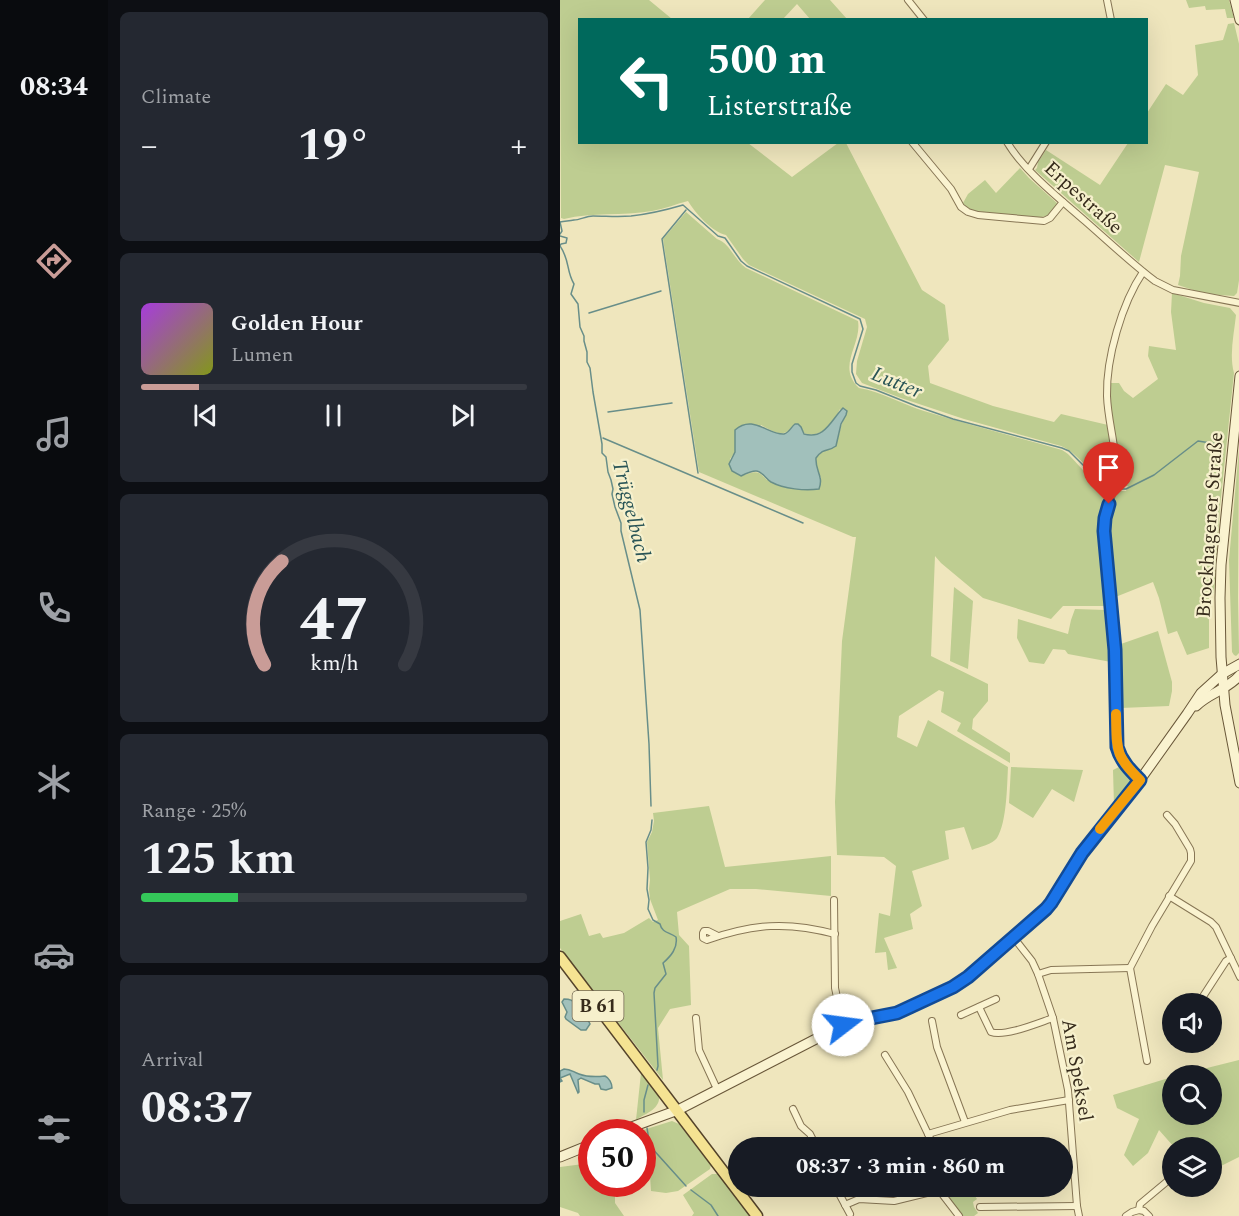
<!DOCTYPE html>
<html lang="en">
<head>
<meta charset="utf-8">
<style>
	:root { --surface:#171b24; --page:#242831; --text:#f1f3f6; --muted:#9ea1a6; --line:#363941; --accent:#c99c97 }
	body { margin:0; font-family:Spectral,serif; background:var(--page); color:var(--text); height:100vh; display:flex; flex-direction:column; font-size:22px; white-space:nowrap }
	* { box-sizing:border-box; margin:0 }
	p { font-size:20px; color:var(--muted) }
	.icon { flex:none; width:33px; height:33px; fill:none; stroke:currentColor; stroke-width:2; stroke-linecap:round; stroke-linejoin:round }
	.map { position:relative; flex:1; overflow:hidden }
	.drawer { display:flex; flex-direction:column; gap:12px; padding:12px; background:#0d0f14; width:452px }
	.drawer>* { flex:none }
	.banner { position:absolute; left:18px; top:18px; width:570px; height:126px; border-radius:0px; box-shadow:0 6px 24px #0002; background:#00695c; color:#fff; overflow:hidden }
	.buttons { position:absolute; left:602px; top:993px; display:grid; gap:12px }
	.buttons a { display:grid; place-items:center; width:60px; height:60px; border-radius:50%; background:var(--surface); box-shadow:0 6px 24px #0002; font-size:30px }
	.speed { position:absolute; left:18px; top:1119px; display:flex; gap:12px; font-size:30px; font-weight:700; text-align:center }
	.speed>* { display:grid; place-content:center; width:78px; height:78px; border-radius:50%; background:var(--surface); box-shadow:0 6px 24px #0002; line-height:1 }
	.speed .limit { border:9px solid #d22; background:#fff; color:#111 }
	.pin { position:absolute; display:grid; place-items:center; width:51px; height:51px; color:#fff; margin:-62px -26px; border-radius:50% 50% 50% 0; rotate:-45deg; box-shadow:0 0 6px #0007 }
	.pin .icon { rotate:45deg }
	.me { position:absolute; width:66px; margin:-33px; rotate:75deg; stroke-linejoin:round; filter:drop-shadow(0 0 4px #0008) }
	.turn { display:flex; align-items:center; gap:21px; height:126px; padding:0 30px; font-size:27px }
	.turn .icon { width:78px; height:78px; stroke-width:2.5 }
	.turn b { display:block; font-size:42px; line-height:51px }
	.big { font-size:45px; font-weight:700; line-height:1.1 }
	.drawer .card { flex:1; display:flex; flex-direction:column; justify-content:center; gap:9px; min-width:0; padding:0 21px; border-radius:9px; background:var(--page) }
	.drawer .dial { align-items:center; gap:0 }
	.dial svg { height:156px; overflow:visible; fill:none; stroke:var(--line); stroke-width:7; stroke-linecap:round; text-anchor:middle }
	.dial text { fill:var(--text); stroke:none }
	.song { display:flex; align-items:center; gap:18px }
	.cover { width:72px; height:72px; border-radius:9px; background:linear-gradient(135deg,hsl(280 70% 55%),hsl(70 70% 35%)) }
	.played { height:6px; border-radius:3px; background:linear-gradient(90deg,var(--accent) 15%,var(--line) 15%) }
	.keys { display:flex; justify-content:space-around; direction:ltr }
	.heat { display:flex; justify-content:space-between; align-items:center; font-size:33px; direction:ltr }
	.charge { height:9px; border-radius:4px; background:linear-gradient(90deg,#34c759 25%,var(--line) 0) }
	.trip { position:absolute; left:168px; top:1137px; width:345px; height:60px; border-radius:30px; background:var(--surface); box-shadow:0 6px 24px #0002; font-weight:700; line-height:60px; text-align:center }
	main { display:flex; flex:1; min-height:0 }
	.tab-bar { display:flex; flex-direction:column; width:108px; justify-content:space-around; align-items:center; background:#090b0e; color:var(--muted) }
	.tab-bar .icon { width:42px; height:42px }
	.tab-bar .selected { color:var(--accent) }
	.tab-bar b { font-size:27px; color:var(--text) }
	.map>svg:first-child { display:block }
	.green { fill:#becd91; fill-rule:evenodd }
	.water { fill:#a1c0bb; stroke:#688e89; stroke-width:1.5 }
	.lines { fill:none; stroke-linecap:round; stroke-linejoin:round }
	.stream { stroke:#688e89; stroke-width:1.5 }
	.street-casing { stroke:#877655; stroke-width:8 }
	.secondary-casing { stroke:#695739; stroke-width:11 }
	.primary-casing { stroke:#54432a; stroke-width:13 }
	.street { stroke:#faf3d0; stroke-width:6 }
	.secondary { stroke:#faf3d0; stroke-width:9 }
	.primary { stroke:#f5e392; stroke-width:10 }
	.route-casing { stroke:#114b97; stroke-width:15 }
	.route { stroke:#1a73e8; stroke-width:10 }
	.slow { stroke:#f59e0b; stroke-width:10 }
	.labels { text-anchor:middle; stroke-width:4.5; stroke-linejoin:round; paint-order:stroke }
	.shield { fill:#f6f0cc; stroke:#706650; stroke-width:1.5 }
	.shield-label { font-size:18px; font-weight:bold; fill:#362b1b }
	.street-label { font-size:20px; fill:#362b1b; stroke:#f6f0cc }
	.water-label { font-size:21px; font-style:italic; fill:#295456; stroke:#f6f0cc }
</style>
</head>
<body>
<main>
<nav class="tab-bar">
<b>08:34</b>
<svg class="icon selected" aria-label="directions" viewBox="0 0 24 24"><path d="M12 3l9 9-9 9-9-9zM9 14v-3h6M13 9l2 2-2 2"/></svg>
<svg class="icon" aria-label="music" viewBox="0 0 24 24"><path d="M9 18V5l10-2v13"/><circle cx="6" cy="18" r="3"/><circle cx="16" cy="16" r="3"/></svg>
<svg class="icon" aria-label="phone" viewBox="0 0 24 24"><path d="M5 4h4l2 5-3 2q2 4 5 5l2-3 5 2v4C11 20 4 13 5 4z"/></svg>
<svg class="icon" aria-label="climate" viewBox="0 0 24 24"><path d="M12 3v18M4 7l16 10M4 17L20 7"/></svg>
<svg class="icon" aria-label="car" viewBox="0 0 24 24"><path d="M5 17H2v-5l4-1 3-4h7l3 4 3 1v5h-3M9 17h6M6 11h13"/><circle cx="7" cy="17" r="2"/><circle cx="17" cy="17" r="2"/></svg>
<svg class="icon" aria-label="filters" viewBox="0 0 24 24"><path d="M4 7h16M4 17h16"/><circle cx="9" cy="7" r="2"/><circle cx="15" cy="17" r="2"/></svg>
</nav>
<section class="drawer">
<div class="card"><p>Climate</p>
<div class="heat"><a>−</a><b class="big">19°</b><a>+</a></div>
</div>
<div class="card">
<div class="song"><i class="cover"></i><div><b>Golden Hour</b><p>Lumen</p></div></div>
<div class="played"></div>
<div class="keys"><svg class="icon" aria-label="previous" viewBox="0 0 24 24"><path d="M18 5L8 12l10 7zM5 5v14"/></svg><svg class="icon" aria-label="pause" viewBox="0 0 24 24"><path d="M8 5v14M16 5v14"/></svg><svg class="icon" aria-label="next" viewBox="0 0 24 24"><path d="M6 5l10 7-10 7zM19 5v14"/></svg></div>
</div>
<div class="card dial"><svg viewBox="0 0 100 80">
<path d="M14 69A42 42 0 1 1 86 69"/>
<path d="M14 69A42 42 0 0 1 23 16" stroke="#c99c97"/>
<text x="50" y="56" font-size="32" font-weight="700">47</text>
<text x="50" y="72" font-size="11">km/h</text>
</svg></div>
<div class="card"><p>Range · 25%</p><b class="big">125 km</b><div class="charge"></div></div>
<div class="card"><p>Arrival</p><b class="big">08:37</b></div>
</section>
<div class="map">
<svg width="680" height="1216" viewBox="0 0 680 1216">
	<rect width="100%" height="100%" fill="#efe6bd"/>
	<g class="green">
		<path d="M 0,0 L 89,0 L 112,19 L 20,20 L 20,142 L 188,143 L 232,177 L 278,143 L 286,143 L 362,290 L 385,305 L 389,340 L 368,366 L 370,383 L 433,406 L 494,422 L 501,414 L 548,425 L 553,459 L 552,486 C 531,478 522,455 501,446 L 404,419 L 341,398 L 302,383 L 296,374 L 297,361 L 307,327 L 305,319 L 189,265 L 183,259 L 166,235 C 152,232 135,213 128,201 C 116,204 104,209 92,211 C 62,216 33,212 4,219 L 1,218 Z"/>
		<polygon points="205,0 270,0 287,19 250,19 237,4 223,19 188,19"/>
		<polygon points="626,0 669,0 674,18 667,18 665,9 646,10 645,6 629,8"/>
		<polygon points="674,23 680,48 680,274 677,293 674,296 645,294 618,285 620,276 621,256 639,172 605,165 579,262 475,170 477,168 478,162 486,150 540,185 568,143 586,142 587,113 606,84 623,95 638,75 635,45 663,40 668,24"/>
		<path d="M 460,168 L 469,178 L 498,204 L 488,216 L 475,218 L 414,211 C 409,210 404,208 403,203 L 408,194 L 425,180 L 436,193 Z"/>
		<path d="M 126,212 L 157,239 C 170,243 174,260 186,268 L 298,321 C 302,345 276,366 299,388 C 322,392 342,404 364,411 C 410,425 456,437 502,450 C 511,455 515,462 523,470 C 530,478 540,485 550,489 L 542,517 L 540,533 L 547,606 L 503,606 L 491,619 L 423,598 L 381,563 L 375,556 L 371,656 L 428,684 L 428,701 L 413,719 L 412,729 L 450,753 L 450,763 L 397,731 L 401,723 L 381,712 L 384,692 L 379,690 L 339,716 L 337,737 L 357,747 L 368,720 L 448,767 C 447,785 447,822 437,838 C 433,844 419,847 412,850 L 404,827 L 385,831 L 389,859 L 352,871 L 362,906 L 350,914 L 353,929 L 324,938 L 337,968 L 328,970 L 326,952 L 315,953 L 319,913 L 330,916 L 336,866 L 324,857 L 277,855 L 275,802 L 282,641 L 296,537 L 293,537 L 139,472 L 103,239 ZM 280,409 L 286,415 C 279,427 280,437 274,448 L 264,450 L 256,458 L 256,468 L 261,478 L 207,480 C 197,469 195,472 181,476 L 172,471 L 170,459 L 175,452 L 201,425 C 210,430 223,439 231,428 L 241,427 L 244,433 C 261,439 273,424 280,409 Z"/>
		<path d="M 612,293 L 644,303 L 670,308 L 676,315 C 674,334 669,355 674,373 L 660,507 L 654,593 L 649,594 L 649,648 L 627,655 L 617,631 L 608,634 L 599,598 L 593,582 L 553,598 L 546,531 L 548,519 L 557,491 L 566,491 L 568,486 L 557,486 C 560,451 548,417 551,383 L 559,383 L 564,391 L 573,398 L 598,379 L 588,356 L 589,346 L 616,350 L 611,312 Z"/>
		<polygon points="679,449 678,598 679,653 676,656 674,655 672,652 669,560"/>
		<polygon points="394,587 413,601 408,669 390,661"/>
		<polygon points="515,609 546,610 551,662 508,654 505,650 493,649 484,664 469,662 457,638 458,619 508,634 511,620"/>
		<polygon points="598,631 612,682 612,691 609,706 561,708 558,645"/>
		<polygon points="561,766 572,781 554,805 553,770"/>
		<polygon points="451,767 523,770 514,802 492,789 473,818 449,803"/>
		<polygon points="149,806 165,867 271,856 271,896 196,889 170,889 117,912 119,935 129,946 131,1005 110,1009 98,1028 103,1080 0,948 0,921 21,914 29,936 40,933 43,938 64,933 89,918 93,922 98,920 90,899 89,889 90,880 87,842 92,832 94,821 93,813"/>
		<polygon points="679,1060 679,1157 651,1171 651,1148 614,1147 599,1130 588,1153 573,1166 564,1155 579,1119 557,1108 553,1095 612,1077 612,1114 651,1114 651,1076 619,1075"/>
		<path d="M 81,1073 L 99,1095 C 101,1109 86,1113 76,1120 Z"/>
		<polygon points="112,1121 119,1124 151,1165 150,1169 118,1191 106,1193 91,1191 89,1159 83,1139 82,1132 80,1132 80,1131"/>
		<polygon points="31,1163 32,1184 55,1184 55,1203 64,1216 20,1216 18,1213 0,1207 0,1167"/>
		<polygon points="152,1174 158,1174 190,1216 132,1216 134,1213 123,1195"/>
		<polygon points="368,1186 369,1188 329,1197 329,1187"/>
		<polygon points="396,1187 405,1187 407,1188 409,1187 417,1199 413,1202 414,1207 418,1213 414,1216 403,1216 390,1199 390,1192"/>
	</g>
	<g class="water">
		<path d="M 283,408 L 287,411 L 286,415 L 281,424 L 276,446 C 268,452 264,447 256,458 C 255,471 264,476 259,489 C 245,491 224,489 211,482 C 206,479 202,471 196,471 C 192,471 185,474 181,476 L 172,471 L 169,464 L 175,452 L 175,430 C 193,414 208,435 224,434 C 229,433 231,427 235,424 L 238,424 L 241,427 L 244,434 C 265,440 271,420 283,408 Z"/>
		<path d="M 4,999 C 10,999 13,1000 16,1005 L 14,1013 C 16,1020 21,1020 28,1020 L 30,1024 L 26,1030 L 21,1030 L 6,1019 L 5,1017 L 7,1012 L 2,1002 Z"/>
		<path d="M 4,1069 C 11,1069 13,1072 19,1074 C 27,1077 36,1077 45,1076 C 49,1078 52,1083 52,1088 L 46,1090 L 41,1089 L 39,1084 L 35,1084 L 21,1078 L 18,1080 L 19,1092 L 18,1093 L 10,1074 L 0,1078 L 2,1081 L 0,1082 L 0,1071 Z"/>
	</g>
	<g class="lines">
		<g class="stream">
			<polyline points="126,210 102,239 138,473"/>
			<path d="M 0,222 C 5,221 9,221 14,220 C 20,220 26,216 33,216 C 46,216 58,217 71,216 C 89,214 106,210 123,205 L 158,236 L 165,238 L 181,261 L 187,266 L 300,319 L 303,329 L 292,364 L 292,372 L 296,383 L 300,386 L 316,390 L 356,406 L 393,419 L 502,448 L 509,451 L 542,484 L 558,489 L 566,489 L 594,475 L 638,441 L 663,445"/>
			<polyline points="0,234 2,231 0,222"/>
			<path d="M 0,236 L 7,238 L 6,243 L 1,244 L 0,246 C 10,260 6,271 14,284 L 11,294 L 18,304 L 20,327 L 24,336 L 24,341 L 27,352 L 27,362 L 30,368 L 33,392 L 42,444 L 42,453 L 46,457 L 48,472 L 51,480 L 53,489 L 52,494 L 55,507 L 61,523 L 61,531 L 80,610 L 89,744 L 91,806"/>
			<polyline points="29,313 101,291"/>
			<polyline points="48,412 112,403"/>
			<polyline points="43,438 243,523"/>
			<path d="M 92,820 L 91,830 L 86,842 L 88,868 L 87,889 L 89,900 L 88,909 L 93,920 L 100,924 C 102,933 109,932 116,937 C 118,948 111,956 103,963 L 106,974 L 95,988 L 94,993 L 98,1066 L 97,1070"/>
			<polyline points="84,1112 84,1100 88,1085"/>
			<polyline points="87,1128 90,1146 126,1186"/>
			<polyline points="131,1190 151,1205 158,1216"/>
		</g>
		<g class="street-casing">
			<g id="street">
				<polyline points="348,0 364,20"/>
				<polyline points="547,0 551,20"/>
				<polyline points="352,142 391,189 401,207 408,212 418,215 484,221 490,218 503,202"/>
				<path d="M 447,142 C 464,171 500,199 525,221 C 548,241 571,263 595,281 L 613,290 L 680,303"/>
				<polyline points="469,169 486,142"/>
				<path d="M 554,485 C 560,456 548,426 547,396 C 546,358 562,303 583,272"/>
				<path d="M 553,491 L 545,517 L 544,531 L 555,650 L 557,747 C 560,761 570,770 580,780"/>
				<polyline points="609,896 651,922 656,927 680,977"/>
				<polyline points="274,900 275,988 283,1025"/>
				<path d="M 158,936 L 148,931 L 144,931 L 143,933 L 143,938 L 147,940 C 193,924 227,921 275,934"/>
				<polyline points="454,938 472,961 478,974 493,1018 508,1090 517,1206 519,1216"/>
				<polyline points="570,968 592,926 631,861 631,853 630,849 615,824 607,815"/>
				<polyline points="570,968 587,1061"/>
				<polyline points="478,974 491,970 570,968"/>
				<polyline points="642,998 666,961 671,958"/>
				<path d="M 419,1007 L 431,1032 C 445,1037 478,1023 493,1018"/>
				<polyline points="401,1015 436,999"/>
				<polyline points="136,1018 139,1050 157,1089"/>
				<polyline points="372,1021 377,1047 405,1122"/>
				<polyline points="325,1055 348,1092 368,1134 375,1148"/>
				<polyline points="233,1109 241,1126 250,1134 257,1148"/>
				<polyline points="368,1134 450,1110 509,1100"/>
				<polyline points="275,1186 290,1214"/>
				<polyline points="379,1190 389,1186"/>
				<polyline points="285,1205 299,1199 334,1201 379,1190 399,1216"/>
				<polyline points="420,1207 517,1206"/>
				<polyline points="579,1210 580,1204 610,1179"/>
				<polyline points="579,1210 584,1211 589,1216"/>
				<polyline points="566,1216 572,1212 579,1210"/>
			</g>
		</g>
		<g class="secondary-casing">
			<g id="secondary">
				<polyline points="675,0 680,20"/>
				<polyline points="680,376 661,565 660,598 661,657 665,705 680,783"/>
				<path d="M 636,706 C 649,693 667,690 680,675"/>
				<polyline points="58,1132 118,1110 283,1025 296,1021 337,1013 387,991 408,977 482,913 491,903 522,853 580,780 627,714 641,693 662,674 680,664"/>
				<polyline points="0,1157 32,1144"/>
			</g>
		</g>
		<g class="primary-casing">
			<polyline id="primary" points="0,957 197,1216"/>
		</g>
		<use href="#street" class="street"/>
		<use href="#secondary" class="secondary"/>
		<use href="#primary" class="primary"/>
	</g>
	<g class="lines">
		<g class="route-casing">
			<path id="route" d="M 283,1025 L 296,1021 L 337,1013 L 393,987 L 408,977 L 486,909 L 491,903 L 522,853 L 580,780 C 570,770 561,761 557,747 L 555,650 L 544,531 L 545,518 L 549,504"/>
		</g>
		<use href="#route" class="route"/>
		<path class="slow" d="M 540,829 L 580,780 C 554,755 557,749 556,714"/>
	</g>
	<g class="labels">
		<rect class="shield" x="12.5" y="991" width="51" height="30" rx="4.5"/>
		<g class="shield-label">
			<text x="38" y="1012">B 61</text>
		</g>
		<g class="street-label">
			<text transform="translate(524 197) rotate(42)" y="7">Erpestraße</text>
			<text transform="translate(649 525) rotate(-86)" y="7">Brockhagener Straße</text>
			<text transform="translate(518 1070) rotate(80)" y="7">Am Speksel</text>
		</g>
		<g class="water-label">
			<text transform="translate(337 382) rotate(22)" y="7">Lutter</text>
			<text transform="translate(72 511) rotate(76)" y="7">Trüggelbach</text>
		</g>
	</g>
</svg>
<div class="buttons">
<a><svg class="icon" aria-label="sound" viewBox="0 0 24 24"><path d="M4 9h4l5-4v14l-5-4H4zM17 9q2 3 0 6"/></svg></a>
<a><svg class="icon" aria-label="search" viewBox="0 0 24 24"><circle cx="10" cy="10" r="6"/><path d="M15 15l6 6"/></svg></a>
<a><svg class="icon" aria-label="layers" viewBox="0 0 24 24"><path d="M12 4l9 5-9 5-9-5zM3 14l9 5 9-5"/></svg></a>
</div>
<div class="speed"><div class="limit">50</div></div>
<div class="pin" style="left:549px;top:504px;background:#d93025"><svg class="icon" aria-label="arrive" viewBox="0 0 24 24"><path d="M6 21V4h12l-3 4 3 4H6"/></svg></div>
<svg class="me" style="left:283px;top:1025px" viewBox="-20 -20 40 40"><circle r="19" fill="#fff"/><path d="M0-13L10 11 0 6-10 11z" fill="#1a73e8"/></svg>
<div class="trip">08:37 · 3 min · 860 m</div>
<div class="banner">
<div class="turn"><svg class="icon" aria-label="left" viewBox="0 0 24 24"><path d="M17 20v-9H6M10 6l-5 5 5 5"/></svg><div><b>500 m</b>Listerstraße</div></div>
</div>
</div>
</main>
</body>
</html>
